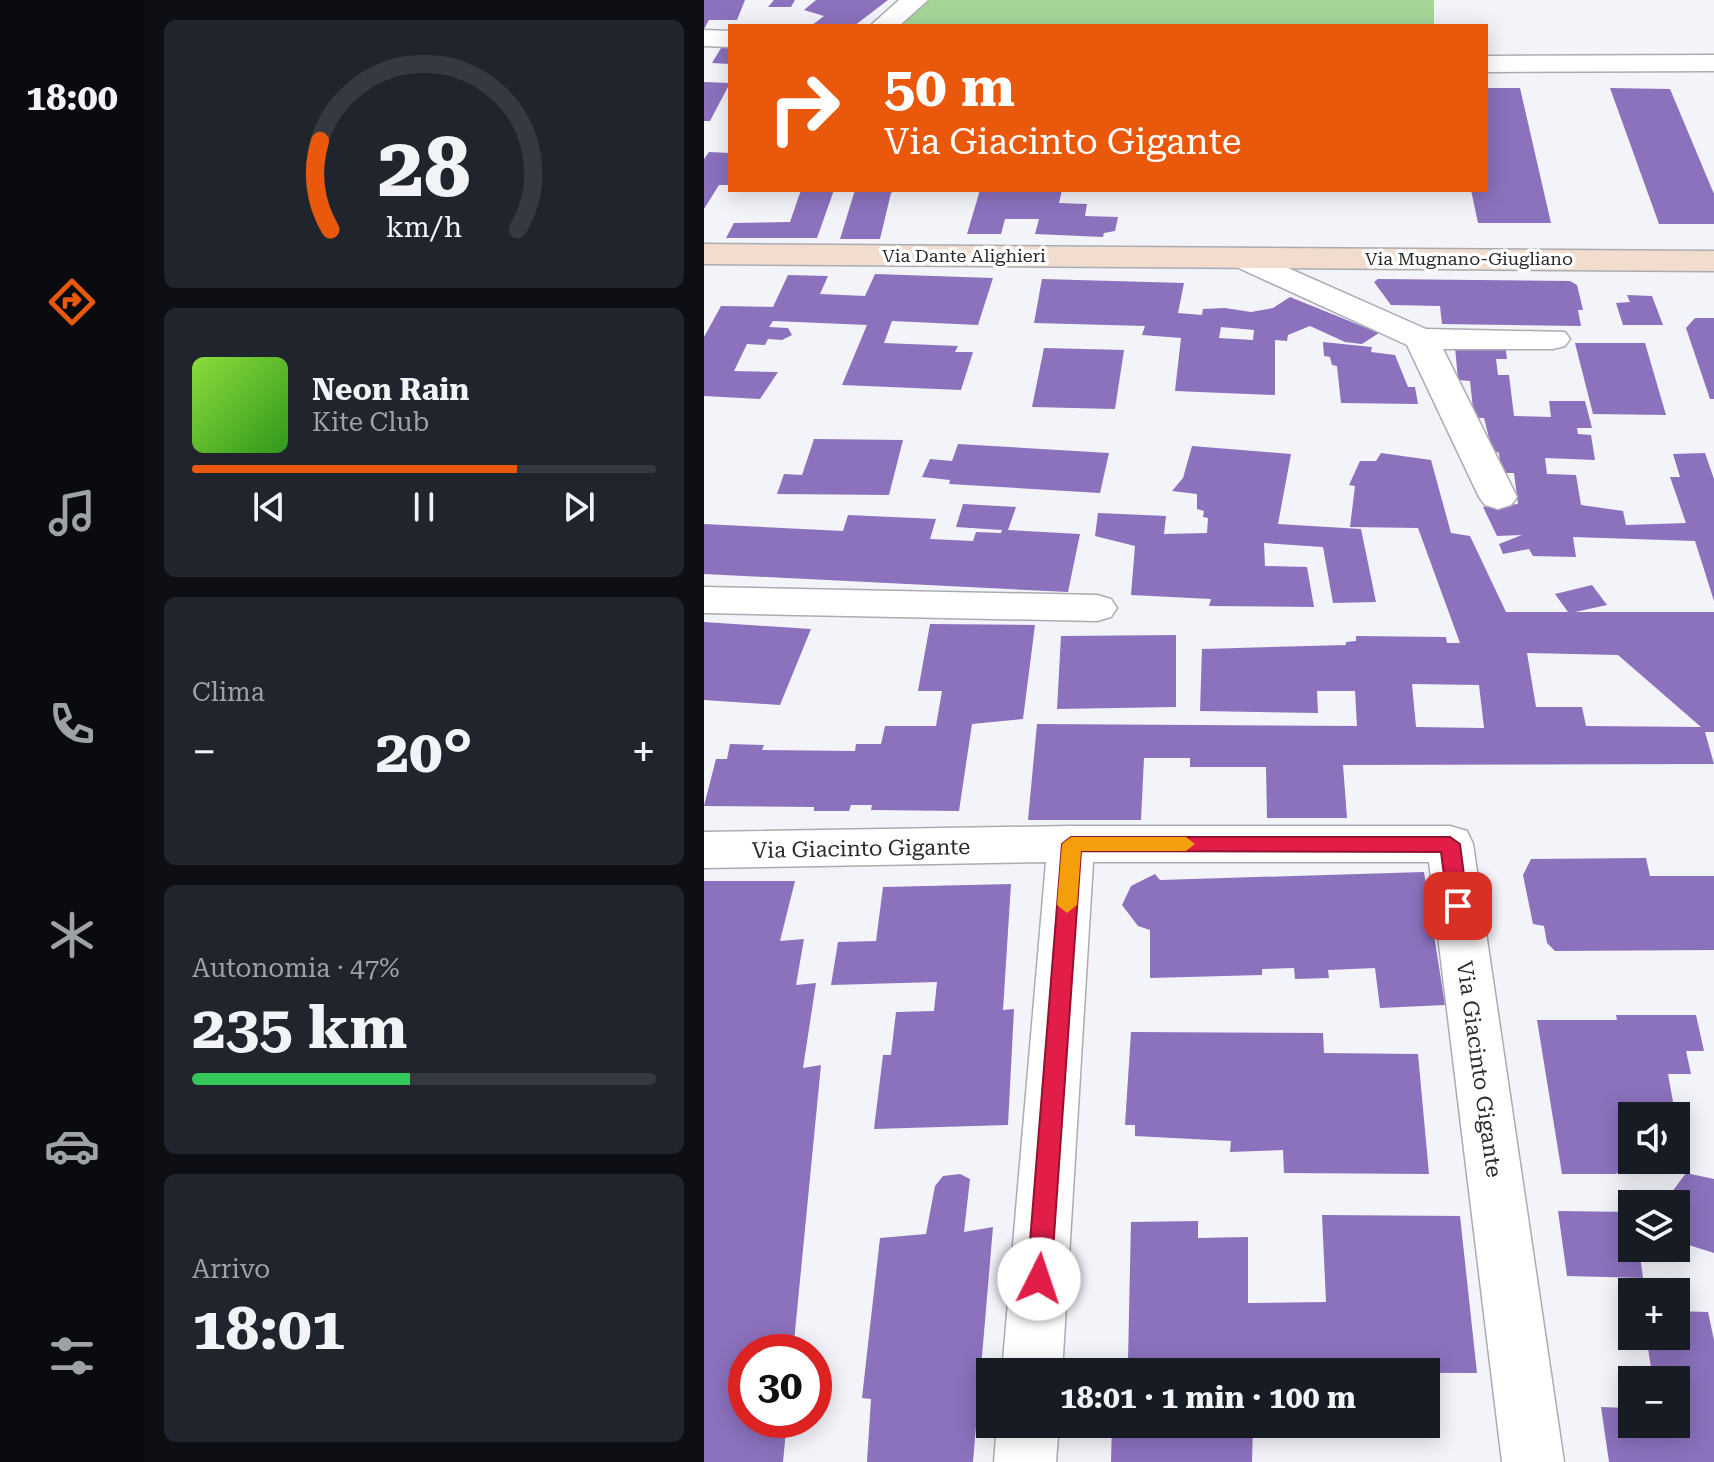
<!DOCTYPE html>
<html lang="it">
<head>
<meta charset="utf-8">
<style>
	:root { --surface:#171b24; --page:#20242c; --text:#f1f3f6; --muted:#9ea1a6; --line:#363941; --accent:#ea580c }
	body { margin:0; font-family:"Roboto Serif",serif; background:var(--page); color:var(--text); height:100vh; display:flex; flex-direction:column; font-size:30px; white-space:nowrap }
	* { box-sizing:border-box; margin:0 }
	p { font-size:26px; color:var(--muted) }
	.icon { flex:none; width:44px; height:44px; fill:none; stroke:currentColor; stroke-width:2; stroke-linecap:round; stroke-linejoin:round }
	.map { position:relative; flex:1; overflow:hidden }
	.panel { display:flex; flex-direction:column; gap:20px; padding:20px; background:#0d0f14; width:560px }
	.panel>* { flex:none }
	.top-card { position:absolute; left:24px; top:24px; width:760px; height:168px; border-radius:0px; box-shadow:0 4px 20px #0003; background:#ea580c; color:#fff; overflow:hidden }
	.buttons { position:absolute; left:914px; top:1102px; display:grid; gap:16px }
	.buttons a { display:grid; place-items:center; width:72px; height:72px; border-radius:0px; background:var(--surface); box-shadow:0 4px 20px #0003; font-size:40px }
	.speed { position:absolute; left:24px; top:1334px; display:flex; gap:16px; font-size:40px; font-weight:700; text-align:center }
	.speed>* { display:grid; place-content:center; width:104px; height:104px; border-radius:50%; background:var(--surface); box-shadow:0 4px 20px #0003; line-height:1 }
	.speed .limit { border:12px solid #d22; background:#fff; color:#111 }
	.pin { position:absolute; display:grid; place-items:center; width:68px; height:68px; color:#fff; margin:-34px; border-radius:16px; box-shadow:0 4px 12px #0006 }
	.me { position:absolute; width:88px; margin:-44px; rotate:4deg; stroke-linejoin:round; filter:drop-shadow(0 0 6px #0008) }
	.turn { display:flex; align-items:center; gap:28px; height:168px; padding:0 24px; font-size:36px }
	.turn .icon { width:104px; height:104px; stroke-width:2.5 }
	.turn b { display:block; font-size:56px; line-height:68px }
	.big { font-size:60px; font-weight:700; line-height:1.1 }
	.panel .tile { flex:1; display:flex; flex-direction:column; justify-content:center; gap:12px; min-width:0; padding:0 28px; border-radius:12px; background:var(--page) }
	.panel .dial { align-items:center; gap:0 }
	.dial svg { height:208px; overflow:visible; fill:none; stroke:var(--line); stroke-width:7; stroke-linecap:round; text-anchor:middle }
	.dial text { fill:var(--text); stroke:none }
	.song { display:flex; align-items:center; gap:24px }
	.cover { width:96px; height:96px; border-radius:12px; background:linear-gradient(135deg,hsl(90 70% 55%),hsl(110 70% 35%)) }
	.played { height:8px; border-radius:4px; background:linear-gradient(90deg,var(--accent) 70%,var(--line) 70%) }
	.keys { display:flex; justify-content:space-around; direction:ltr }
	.heat { display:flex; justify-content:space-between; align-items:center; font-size:44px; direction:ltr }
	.charge { height:12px; border-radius:6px; background:linear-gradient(90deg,#34c759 47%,var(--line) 0) }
	.trip { position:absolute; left:272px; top:1358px; width:464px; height:80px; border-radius:0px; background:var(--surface); box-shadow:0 4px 20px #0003; font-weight:700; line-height:80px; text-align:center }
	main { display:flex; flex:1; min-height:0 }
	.menu { display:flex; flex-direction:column; width:144px; justify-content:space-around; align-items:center; background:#090b0e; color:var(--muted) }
	.menu .icon { width:56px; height:56px }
	.menu .selected { color:var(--accent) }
	.menu b { font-size:36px; color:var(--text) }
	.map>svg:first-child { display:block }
	.green { fill:#a5d697 }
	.building { fill:#8c71bd; fill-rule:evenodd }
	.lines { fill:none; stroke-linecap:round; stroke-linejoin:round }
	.street-casing { stroke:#abacb2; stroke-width:3 }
	.secondary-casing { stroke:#abacb2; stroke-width:3 }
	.street { fill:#fff; fill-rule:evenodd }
	.secondary { fill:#f2dccd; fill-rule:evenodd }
	.route { fill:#e11d48; stroke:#92132f; stroke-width:2 }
	.slow { fill:#f59e0b }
	.labels { text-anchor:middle; stroke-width:7; stroke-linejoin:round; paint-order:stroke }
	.far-street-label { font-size:18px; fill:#2a2b2d; stroke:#fff }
	.street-label { font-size:22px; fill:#2a2b2d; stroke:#fff }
</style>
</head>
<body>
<main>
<nav class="menu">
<b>18:00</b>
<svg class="icon selected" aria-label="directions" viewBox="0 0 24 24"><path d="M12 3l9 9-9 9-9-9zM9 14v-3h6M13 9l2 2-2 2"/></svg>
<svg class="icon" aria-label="music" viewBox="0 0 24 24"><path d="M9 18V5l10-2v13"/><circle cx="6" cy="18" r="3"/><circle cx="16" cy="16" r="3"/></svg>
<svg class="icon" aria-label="phone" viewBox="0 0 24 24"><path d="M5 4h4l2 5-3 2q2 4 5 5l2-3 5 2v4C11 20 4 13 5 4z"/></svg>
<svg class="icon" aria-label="climate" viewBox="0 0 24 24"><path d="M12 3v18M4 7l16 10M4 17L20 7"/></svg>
<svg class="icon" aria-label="car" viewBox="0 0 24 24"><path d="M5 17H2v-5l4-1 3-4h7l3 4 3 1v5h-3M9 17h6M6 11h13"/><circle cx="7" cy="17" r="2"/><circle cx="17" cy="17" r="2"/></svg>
<svg class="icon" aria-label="filters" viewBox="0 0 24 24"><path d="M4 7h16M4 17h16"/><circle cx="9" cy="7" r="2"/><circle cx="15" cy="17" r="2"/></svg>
</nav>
<section class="panel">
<div class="tile dial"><svg viewBox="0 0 100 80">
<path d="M14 69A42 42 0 1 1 86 69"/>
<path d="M14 69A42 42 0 0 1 10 35" stroke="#ea580c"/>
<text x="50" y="56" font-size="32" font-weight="700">28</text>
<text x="50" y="72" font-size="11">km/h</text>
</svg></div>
<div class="tile">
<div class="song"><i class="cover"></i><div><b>Neon Rain</b><p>Kite Club</p></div></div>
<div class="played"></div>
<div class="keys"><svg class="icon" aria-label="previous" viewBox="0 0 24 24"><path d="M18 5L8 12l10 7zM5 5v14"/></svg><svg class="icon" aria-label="pause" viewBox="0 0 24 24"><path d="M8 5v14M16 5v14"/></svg><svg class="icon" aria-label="next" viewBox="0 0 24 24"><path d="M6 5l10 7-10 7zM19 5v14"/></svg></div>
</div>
<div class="tile"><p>Clima</p>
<div class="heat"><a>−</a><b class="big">20°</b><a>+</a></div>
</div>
<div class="tile"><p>Autonomia · 47%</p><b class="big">235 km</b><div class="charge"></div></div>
<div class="tile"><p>Arrivo</p><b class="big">18:01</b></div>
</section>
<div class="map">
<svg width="1010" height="1462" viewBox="0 0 1010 1462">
	<rect width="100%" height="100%" fill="#f3f4fa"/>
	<polygon class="green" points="223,0 730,0 730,26 193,26"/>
	<g class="building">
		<polygon points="0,0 41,0 33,20 5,20 0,29"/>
		<polygon points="70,0 91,0 87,7 64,7"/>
		<polygon points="112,0 184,0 150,26 107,26 120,16 100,10"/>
		<polygon points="20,43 26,43 26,64 8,63"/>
		<polygon points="0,82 26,83 6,121 0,121"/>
		<polygon points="782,88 816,88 847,223 774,223 767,190 782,190"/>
		<polygon points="906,88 966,89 1010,194 1010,224 955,224"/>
		<polygon points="5,152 26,153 26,185 15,185 0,209 0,159"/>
		<polygon points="97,190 130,190 113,238 22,238 30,223 86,222"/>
		<polygon points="151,190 193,190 187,193 176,239 136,239"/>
		<polygon points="276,190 358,190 355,203 383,204 381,216 414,217 411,231 400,233 399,237 331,234 335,219 301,219 297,234 263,234"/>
		<polygon points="171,274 289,278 274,325 188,321 180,343 254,346 251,352 269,352 257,390 138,385 163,325 69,321 65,327 84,328 88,335 78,340 64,339 61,345 43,344 30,371 74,372 56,399 0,396 0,337 17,306 69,307 84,275 124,276 116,294 161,296"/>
		<path d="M 338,279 L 480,283 L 474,313 L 498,315 L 499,309 L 521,308 L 547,312 L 569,308 L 586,297 L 675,333 L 658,344 L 641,342 L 606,326 L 584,335 L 583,341 L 571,340 L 571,395 L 471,391 L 477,338 L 438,335 L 441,326 L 330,323 ZM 517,327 L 550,330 L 549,340 L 515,338 Z"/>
		<polygon points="674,279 866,281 873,285 879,310 874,310 877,326 738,324 736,306 687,305 670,282"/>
		<polygon points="923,295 948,296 959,325 919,325 912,303 926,302"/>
		<polygon points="991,318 1010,318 1010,399 1006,399 982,328"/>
		<polygon points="750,336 800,337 803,359 792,359 794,375 805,375 810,416 847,417 845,401 881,401 888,428 873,428 874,434 887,435 891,460 841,458 843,474 872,475 877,505 919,511 922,525 982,523 966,477 976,477 969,454 1001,453 1010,479 1010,601 991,541 869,537 872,557 829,556 825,549 799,554 795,544 818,535 793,536 779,507 814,504 810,473 797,473 795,453 788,450 780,418 770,418 766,381 754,380"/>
		<polygon points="619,342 668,347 667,352 691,355 704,387 711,387 714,404 637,403 633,366 628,365 626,357 620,356"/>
		<polygon points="871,343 941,343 962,415 889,414"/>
		<polygon points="340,348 420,350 411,409 328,407"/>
		<polygon points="110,439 199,440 185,495 73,494 80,474 98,475"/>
		<polygon points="254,444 405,453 396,493 245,484 246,480 218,477 226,459 248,461"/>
		<polygon points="488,446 587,454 574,524 657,529 672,602 629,603 619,547 560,543 561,566 603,567 610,607 505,606 507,599 427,595 431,546 391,536 394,513 462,516 460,534 503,533 504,518 499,517 500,511 493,509 493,494 468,491 479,478"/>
		<path d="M 677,453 L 727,460 L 747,533 L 766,536 L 802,612 L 864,612 L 851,594 L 888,585 L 903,605 L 871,612 L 1010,612 L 1010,732 L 1001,732 L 1010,764 L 639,765 L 643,818 L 563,818 L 562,767 L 486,767 L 486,758 L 440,758 L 437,820 L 324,820 L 333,724 L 653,726 L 651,691 L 613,691 L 614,713 L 496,711 L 498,649 L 642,645 L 642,642 L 652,641 L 652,636 L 742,637 L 743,643 L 756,643 L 714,528 L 646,527 L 651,486 L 645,485 L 656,461 L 672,461 ZM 823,653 L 914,655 L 997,727 L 882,726 L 878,707 L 832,707 ZM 708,684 L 775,685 L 780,728 L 712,727 Z"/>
		<polygon points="259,504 312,507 304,530 376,534 364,592 0,574 0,524 139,531 144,515 232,519 226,539 269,541 272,532 297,533 298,530 252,527"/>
		<polygon points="0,622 107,629 76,705 0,700"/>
		<polygon points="226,624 331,625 319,719 268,724 255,811 167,810 168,805 147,805 145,811 110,811 110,807 0,806 12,759 23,759 26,744 60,745 58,750 151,751 152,744 177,744 181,726 232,726 238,691 214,691"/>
		<polygon points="472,635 472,707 353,709 357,636"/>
		<polygon points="942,858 946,876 1010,876 1010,950 851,951 843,943 840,926 829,924 819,875 827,859"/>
		<polygon points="720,872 741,1005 676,1008 671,968 624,970 625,978 591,979 590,968 558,969 558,975 446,978 446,930 434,926 418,905 427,886 451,874 456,880"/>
		<polygon points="0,881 91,881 76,941 100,939 92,985 112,983 99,1068 117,1065 89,1352 42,1352 42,1420 83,1420 79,1462 0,1462"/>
		<polygon points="307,884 299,1010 310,1009 304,1125 170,1129 179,1055 187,1055 192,1012 230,1011 233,982 127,985 134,942 172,941 179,887"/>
		<polygon points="912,1015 992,1015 1000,1051 982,1051 987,1074 964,1074 969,1102 951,1102 953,1116 928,1116 928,1160 925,1165 912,1174 858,1174 833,1020 913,1020"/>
		<polygon points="427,1032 619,1033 620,1053 714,1054 725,1174 580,1173 579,1150 526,1152 527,1141 431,1136 431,1125 421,1125"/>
		<polygon points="982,1173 1010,1179 1010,1253 972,1241 972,1204 959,1204"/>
		<polygon points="256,1174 266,1179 260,1232 289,1227 269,1462 163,1462 167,1399 158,1398 176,1238 222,1234 231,1186 239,1176"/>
		<polygon points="854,1211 928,1212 928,1248 935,1248 939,1278 863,1276"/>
		<polygon points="618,1215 756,1216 773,1373 409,1372 410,1360 424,1360 427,1222 494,1221 494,1238 544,1237 544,1303 622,1302"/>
		<polygon points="972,1311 1004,1312 1010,1340 1010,1462 905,1462 897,1407 923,1408 928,1424 972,1424 972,1380 949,1380 942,1336 972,1336"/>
		<polygon points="408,1424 549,1424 548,1462 407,1462"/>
	</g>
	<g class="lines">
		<g class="street-casing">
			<g id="street">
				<polygon points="195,0 224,0 195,26 166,26"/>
				<polygon points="0,30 26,31 26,47 0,46"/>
				<polygon points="1010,55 1010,71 782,72 782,56"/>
				<polygon points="539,248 722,329 861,332 866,339 861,346 849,349 739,349 813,497 807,505 794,509 781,505 775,497 703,345 528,265 523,258 528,251"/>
				<polygon points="0,587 393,595 407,599 413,608 407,617 393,621 0,613"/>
				<polygon points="367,826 746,826 763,831 769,844 860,1462 798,1462 725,862 389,862 358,1372 298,1372 342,862 0,868 0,832"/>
				<polygon points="293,1424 355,1424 352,1462 290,1462"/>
			</g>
		</g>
		<g class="secondary-casing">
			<polygon id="secondary" points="0,244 1010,251 1010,271 0,264"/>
		</g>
		<use href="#street" class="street"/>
		<use href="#secondary" class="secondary"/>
	</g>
	<polygon class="route" points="367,837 746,837 756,844 764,906 754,914 744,906 737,852 377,851 347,1279 343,1287 335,1290 327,1287 323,1279 358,844"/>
	<polygon class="slow" points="367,837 482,837 491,844 482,851 377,851 373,905 363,913 353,905 358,844"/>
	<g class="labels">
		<g class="far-street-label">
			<text x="260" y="262">Via Dante Alighieri</text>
			<text x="765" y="265">Via Mugnano-Giugliano</text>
		</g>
		<g class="street-label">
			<text transform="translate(157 848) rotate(-1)" y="8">Via Giacinto Gigante</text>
			<text transform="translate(776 1069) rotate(82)" y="8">Via Giacinto Gigante</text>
		</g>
	</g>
</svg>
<div class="buttons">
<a><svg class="icon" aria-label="sound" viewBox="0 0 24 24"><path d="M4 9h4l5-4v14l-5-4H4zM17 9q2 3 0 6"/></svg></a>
<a><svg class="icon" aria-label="layers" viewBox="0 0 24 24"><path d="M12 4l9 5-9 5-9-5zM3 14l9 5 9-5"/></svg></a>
<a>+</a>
<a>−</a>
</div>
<div class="speed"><div class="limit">30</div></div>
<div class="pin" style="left:754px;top:906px;background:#d93025"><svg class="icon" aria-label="arrive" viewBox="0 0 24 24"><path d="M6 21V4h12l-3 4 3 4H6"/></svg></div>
<svg class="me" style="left:335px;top:1279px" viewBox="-20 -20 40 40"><circle r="19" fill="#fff"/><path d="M0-13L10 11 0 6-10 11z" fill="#e11d48"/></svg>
<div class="trip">18:01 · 1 min · 100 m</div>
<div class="top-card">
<div class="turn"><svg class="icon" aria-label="right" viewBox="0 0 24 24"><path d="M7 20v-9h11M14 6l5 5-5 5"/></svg><div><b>50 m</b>Via Giacinto Gigante</div></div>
</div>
</div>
</main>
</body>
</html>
